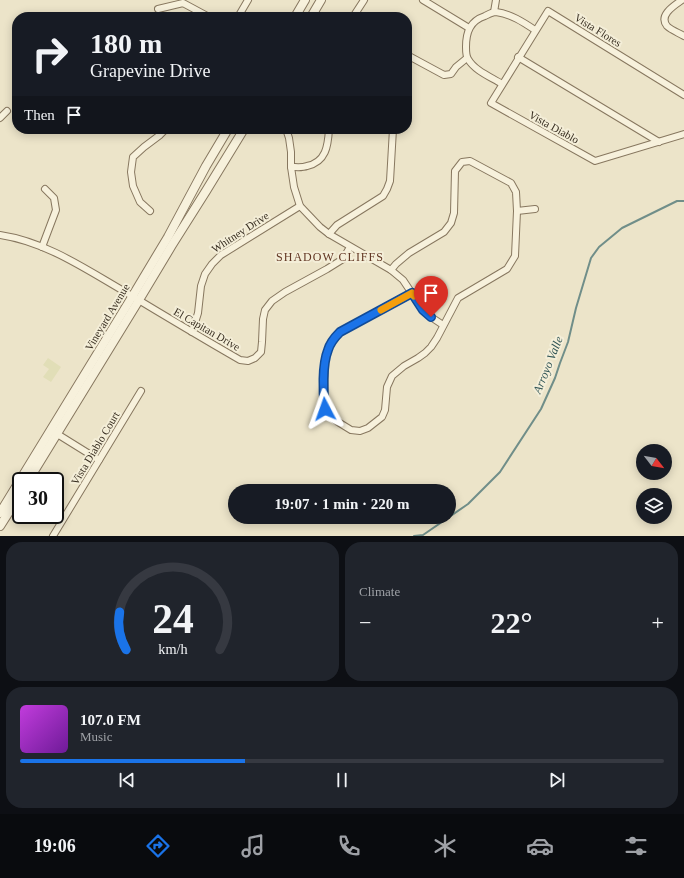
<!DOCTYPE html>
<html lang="en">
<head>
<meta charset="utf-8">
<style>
	:root { --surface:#171b24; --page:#20242c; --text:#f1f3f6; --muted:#9ea1a6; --line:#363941; --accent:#1a73e8 }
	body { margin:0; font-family:"Times New Roman",serif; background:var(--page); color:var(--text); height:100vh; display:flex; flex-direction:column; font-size:15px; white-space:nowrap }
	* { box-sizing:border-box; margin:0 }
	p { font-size:13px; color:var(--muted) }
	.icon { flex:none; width:22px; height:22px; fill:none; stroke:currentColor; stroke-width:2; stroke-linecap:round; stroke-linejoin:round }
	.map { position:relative; height:536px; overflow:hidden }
	.panel { display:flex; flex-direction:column; gap:6px; padding:6px; background:#0d0f14; flex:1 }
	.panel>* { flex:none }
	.top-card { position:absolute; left:12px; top:12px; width:400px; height:122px; border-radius:16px; box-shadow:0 2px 10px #0003; background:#171b24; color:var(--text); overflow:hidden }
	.needle { width:26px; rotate:121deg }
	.buttons { position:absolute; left:636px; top:444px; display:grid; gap:8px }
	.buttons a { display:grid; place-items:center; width:36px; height:36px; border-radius:50%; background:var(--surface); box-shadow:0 2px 10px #0003; font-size:20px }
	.speed { position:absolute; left:12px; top:472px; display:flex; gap:8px; font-size:20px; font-weight:700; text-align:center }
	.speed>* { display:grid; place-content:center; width:52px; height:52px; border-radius:50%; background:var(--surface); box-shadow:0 2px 10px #0003; line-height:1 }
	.speed .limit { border:2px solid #111; border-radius:6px; background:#fff; color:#111 }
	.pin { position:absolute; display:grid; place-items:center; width:34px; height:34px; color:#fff; margin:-41px -17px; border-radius:50% 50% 50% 0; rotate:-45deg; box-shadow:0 0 4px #0007 }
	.pin .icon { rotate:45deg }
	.me { position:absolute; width:44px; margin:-22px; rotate:356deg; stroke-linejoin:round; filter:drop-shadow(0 0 3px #0008) }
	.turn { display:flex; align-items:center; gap:14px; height:84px; padding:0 12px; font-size:18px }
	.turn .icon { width:52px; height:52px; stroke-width:2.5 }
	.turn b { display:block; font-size:28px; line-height:34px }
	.then { display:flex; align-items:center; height:38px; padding:0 12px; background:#0003; gap:8px; font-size:15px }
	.big { font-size:30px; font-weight:700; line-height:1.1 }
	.panel .widget { flex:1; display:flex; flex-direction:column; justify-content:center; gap:6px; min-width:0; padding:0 14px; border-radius:16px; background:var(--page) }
	.panel .dial { align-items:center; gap:0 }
	.dial svg { height:104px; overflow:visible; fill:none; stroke:var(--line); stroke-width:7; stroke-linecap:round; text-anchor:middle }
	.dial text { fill:var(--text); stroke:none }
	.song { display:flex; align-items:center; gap:12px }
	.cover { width:48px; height:48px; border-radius:6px; background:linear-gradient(135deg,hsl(290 70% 55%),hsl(280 70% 35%)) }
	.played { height:4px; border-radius:2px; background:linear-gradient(90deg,var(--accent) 35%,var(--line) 35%) }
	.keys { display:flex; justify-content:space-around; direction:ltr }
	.heat { display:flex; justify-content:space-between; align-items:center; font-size:22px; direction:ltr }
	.panel .tiles { flex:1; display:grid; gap:6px; grid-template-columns:1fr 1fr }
	.widget:last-child { grid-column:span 2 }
	.trip { position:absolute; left:228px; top:484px; width:228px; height:40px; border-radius:20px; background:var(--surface); box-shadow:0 2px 10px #0003; font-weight:700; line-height:40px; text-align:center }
	.dock { display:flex; height:64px; justify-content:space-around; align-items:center; background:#090b0e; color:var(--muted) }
	.dock .icon { width:28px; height:28px }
	.dock .on { color:var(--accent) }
	.dock b { font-size:18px; color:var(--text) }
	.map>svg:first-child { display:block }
	.farmland { fill:#e1deb7 }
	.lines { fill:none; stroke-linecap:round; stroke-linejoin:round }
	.stream { stroke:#708e89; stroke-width:2 }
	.minor-casing { stroke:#87775f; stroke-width:8 }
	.tertiary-casing { stroke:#87775f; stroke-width:10 }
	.minor { stroke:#f7f1dc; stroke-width:6 }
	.tertiary { stroke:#f7f1dc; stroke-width:8 }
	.route-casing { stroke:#114b97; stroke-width:10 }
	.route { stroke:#1a73e8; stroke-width:7 }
	.slow { stroke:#f59e0b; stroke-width:7 }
	.labels { text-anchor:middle; stroke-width:4; stroke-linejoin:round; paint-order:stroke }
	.street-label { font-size:11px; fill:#382e21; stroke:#f4eed8 }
	.neighbourhood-label { font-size:12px; letter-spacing:1px; fill:#623623; stroke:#f4eed8 }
	.water-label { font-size:12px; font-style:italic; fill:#325657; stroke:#f4eed8 }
</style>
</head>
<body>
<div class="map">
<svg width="684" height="536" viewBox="0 0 684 536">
	<rect width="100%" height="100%" fill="#ece4c9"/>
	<polygon class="farmland" points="48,358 61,367 51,382 43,377 49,369 43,365"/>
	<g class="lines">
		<polyline class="stream" points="414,536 423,535 468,504 500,472 541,409 555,378 560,363 568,342 576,308 591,258 599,247 622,228 677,201 684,201"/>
		<g class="minor-casing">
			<g id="minor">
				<polyline points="423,0 469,28"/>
				<path d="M 682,0 C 675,5 658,15 667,26 C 671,30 679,33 684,36"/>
				<polyline points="158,9 183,3 209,17"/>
				<polyline points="494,12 496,0"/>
				<polyline points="238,17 248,0"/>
				<polyline points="353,17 364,0"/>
				<polyline points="407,55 444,75 451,74 456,67 467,58"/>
				<polyline points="518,57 659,142"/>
				<path d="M 502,84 C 491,77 475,71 468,59 C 466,56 466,51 466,47 C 466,32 470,21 485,16 C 489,14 492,12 496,12 C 511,14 523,22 535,30"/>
				<polyline points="684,95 548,11 491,103 595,161 684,134"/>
				<polyline points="0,118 7,111"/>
				<polyline points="286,129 289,138 291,152 291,167 294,187 300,206 320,227 329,234 391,270 403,280 423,310 431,317 443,325"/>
				<path d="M 291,167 C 296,167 302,168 307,166 C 326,162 328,146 329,129"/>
				<polyline points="150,211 140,202 133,186 131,172 133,157 144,147 160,135 166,129"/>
				<polyline points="517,211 535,209"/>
				<polyline points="329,234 337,225 383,196 387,189 390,181 393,129"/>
				<path d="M 0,235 C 47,242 87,270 127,293 C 165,316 202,338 240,360 L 248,361 L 255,358 L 261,352 L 262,342 L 263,319 L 265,310 L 272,301 L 285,292 L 327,269 L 343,259 L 350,247"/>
				<polyline points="42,247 56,210 54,198 45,189"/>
				<polyline points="391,270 396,264 409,253 444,232 451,223 454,213 455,171 462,162 470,161 511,183 516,192 517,211 515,256 507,269 458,298 437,338 431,347 425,353 418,358 404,366 392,376 387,387 385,410 382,417 368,428 360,431 351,430 338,422 330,416 325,409 324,398 325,360 328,349 333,340 340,332 411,293"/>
				<polyline points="192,332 198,313 201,286 205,274 212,264 221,255 300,206"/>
				<polyline points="54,432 99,460"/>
				<polyline points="53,536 141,391"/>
			</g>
		</g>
		<g class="tertiary-casing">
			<g id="tertiary">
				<polyline points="295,17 305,0"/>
				<polyline points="311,17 321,0"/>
				<polyline points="28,481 139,300 172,245 206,191 244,129"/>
				<polyline points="0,513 132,297 168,237 206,166 228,129"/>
				<polyline points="0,526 21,493"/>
			</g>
		</g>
		<use href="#minor" class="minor"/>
		<use href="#tertiary" class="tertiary"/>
	</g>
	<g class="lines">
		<g class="route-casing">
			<path id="route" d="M 325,409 C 323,393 322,365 328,350 C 330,343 335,337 340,332 L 412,293 L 423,310 L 431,317"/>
		</g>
		<use href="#route" class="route"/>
		<polyline class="slow" points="381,310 412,293 414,296"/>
	</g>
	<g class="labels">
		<g class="street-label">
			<text transform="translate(598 30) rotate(32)" y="4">Vista Flores</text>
			<text transform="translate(554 127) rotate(29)" y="4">Vista Diablo</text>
			<text transform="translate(240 232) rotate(-33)" y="4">Whitney Drive</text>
			<text transform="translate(107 317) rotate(-59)" y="4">Vineyard Avenue</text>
			<text transform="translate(207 329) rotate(30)" y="4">El Capitan Drive</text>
			<text transform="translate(95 448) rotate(-59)" y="4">Vista Diablo Court</text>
		</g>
		<g class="neighbourhood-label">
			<text x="330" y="261">SHADOW CLIFFS</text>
		</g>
		<g class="water-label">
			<text transform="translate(548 365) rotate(-68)" y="4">Arroyo Valle</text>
		</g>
	</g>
</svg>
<div class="buttons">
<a><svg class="needle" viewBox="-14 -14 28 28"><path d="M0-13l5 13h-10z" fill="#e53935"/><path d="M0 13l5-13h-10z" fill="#9ea1a6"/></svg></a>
<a><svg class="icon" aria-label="layers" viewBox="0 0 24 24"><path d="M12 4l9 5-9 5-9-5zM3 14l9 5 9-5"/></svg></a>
</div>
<div class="speed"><div class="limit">30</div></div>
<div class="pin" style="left:431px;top:317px;background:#d93025"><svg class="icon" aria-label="arrive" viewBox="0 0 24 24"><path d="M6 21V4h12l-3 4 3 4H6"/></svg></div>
<svg class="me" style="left:325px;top:409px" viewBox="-20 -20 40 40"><path d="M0-17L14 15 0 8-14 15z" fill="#1a73e8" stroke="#fff" stroke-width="4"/></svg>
<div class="trip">19:07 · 1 min · 220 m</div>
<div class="top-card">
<div class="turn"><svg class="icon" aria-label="right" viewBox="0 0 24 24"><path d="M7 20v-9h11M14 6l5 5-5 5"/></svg><div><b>180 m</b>Grapevine Drive</div></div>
<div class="then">Then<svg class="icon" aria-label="arrive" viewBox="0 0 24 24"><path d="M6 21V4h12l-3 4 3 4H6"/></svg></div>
</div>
</div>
<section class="panel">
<div class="tiles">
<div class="widget dial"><svg viewBox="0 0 100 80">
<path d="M14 69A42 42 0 1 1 86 69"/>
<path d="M14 69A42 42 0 0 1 9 40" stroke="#1a73e8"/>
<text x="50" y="56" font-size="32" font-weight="700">24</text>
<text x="50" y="72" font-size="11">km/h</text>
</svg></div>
<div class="widget"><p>Climate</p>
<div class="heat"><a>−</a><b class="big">22°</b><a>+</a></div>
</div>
<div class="widget">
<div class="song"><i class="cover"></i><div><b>107.0 FM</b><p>Music</p></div></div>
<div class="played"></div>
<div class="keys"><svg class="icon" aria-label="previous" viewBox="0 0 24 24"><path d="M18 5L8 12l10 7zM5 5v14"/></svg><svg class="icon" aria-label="pause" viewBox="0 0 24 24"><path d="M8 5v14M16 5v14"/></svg><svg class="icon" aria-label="next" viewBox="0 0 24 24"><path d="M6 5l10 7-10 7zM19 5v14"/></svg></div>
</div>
</div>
</section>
<nav class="dock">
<b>19:06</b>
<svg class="icon on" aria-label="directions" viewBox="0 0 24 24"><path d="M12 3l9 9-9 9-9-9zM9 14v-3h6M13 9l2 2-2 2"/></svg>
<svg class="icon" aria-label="music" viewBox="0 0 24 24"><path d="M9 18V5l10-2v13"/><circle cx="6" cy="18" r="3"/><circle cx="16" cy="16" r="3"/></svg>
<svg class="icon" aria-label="phone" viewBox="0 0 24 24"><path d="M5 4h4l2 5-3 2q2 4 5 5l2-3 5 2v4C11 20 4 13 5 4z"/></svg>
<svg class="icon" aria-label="climate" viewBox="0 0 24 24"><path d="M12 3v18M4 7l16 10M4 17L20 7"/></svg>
<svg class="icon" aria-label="car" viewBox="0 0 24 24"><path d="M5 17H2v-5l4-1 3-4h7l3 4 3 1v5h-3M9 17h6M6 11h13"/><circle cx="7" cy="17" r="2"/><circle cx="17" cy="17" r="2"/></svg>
<svg class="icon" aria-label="filters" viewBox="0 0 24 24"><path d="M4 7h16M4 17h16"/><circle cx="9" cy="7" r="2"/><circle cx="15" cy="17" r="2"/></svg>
</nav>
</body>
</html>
